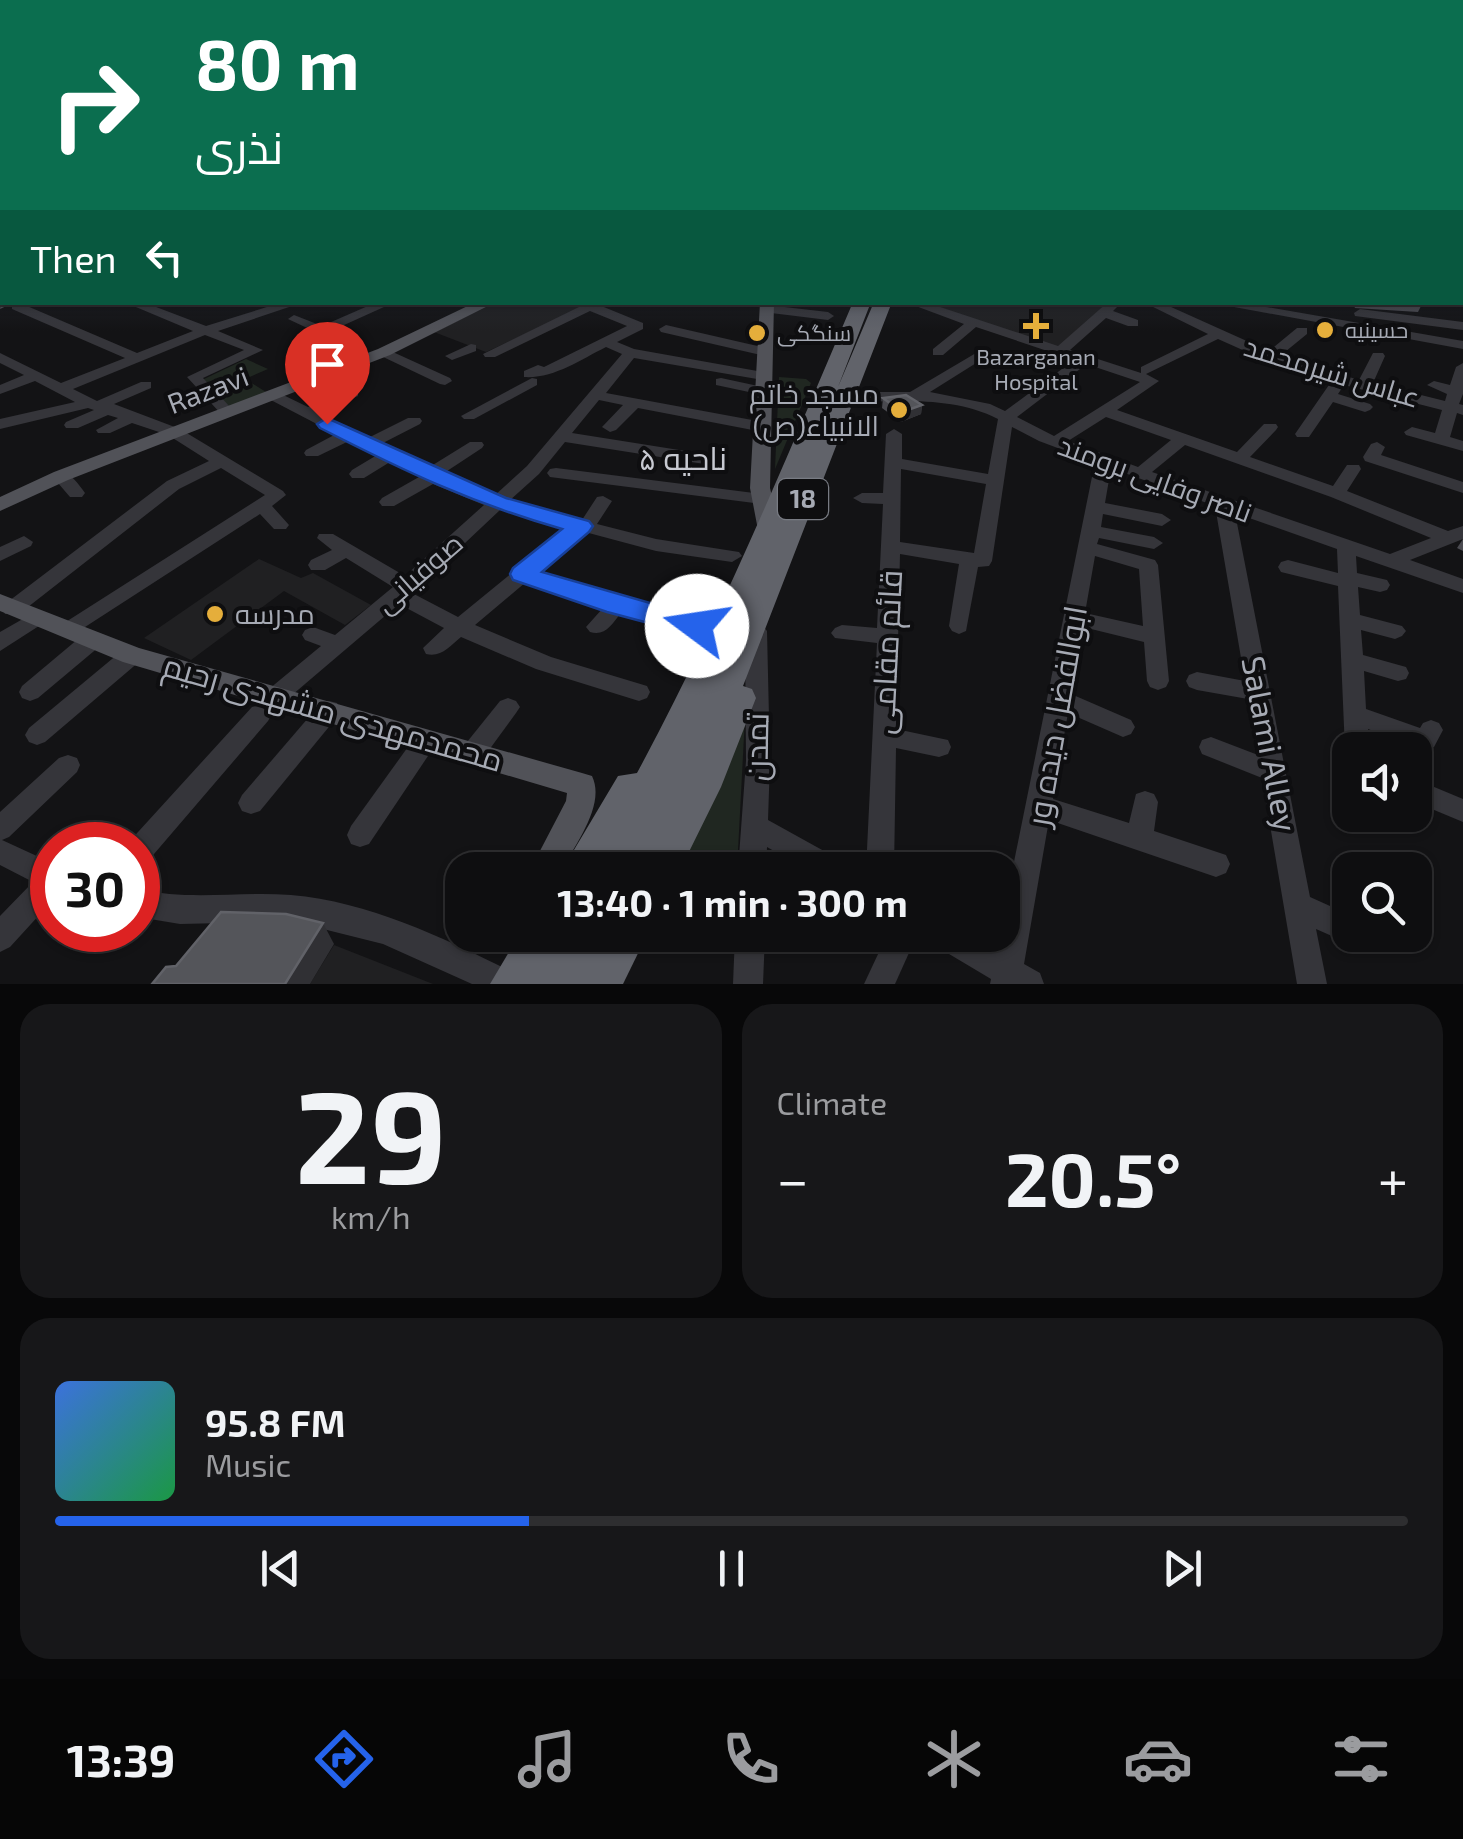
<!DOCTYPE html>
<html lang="en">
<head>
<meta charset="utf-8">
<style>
	:root { --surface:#0e0e10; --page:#171719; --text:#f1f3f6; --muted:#9b9c9f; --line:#2e2e30; --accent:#2563eb }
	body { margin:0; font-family:"Exo 2",Cairo,sans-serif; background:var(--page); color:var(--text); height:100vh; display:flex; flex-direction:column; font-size:38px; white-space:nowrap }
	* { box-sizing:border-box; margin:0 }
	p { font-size:32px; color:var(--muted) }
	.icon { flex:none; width:55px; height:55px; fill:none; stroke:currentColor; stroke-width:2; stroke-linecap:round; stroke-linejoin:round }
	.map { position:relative; height:984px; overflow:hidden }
	.details { display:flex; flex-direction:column; gap:20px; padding:20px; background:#080809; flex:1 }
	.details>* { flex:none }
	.top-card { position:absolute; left:0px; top:0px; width:1465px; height:305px; box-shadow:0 2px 8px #0004,0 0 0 2px var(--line); background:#0b6e4f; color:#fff; overflow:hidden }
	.controls { position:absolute; left:1332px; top:732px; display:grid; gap:20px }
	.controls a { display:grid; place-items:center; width:100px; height:100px; border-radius:20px; background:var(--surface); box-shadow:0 2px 8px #0004,0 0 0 2px var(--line); font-size:50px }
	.speed { position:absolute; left:30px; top:822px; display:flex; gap:20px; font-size:50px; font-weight:700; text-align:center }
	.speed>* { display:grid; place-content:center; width:130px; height:130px; border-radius:50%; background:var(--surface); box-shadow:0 2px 8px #0004,0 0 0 2px var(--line); line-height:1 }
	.speed .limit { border:15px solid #d22; background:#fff; color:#111 }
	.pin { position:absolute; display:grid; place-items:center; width:85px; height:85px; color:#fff; margin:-102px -42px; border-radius:50% 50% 50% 0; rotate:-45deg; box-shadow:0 0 10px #0007 }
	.pin .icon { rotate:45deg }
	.me { position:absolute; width:110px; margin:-55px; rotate:284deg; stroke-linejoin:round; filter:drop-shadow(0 0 8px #0008) }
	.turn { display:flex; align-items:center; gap:35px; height:210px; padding:0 30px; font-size:45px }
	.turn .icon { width:130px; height:130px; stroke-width:2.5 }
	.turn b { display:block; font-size:70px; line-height:85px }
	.then { display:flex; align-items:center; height:95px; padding:0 30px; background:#0003; gap:20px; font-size:38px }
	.big { font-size:75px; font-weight:700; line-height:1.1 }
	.details .widget { flex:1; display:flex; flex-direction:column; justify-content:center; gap:15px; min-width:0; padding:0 35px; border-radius:30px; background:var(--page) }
	.details .dial { align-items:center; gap:0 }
	.dial b { font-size:130px; line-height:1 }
	.song { display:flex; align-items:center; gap:30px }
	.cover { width:120px; height:120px; border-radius:15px; background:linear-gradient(135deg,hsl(220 70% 55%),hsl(140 70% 35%)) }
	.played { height:10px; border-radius:5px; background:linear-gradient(90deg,var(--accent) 35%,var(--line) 35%) }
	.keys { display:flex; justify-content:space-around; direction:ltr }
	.heat { display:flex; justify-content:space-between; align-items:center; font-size:55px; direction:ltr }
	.details .tiles { flex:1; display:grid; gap:20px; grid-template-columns:1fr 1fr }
	.widget:last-child { grid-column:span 2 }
	.trip { position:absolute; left:445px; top:852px; width:575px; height:100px; border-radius:30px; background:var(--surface); box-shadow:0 2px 8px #0004,0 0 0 2px var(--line); font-weight:700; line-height:100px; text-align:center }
	.tabs { display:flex; height:160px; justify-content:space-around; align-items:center; background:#060606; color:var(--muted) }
	.tabs .icon { width:70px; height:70px }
	.tabs .active { color:var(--accent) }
	.tabs b { font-size:45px; color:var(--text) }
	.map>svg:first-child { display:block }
	.built { fill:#202022 }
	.green { fill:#202721 }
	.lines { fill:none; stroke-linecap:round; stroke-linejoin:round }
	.minor { fill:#35353a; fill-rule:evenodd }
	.major { fill:#515258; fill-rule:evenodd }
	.highway { fill:#61636a; fill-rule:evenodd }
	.wall { fill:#4a4a50 }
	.shaded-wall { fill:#303034 }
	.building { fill:#54555a; stroke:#616268; stroke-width:2.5 }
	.route { fill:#2563eb; stroke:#184099; stroke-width:2.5 }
	.poi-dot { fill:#e5ae3b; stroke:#0e0e10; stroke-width:4 }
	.labels { text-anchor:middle; stroke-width:8; stroke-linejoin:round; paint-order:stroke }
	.far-poi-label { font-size:22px; fill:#a6aab4; stroke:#0e0e10; text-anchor:start }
	.shield { fill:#0e0e10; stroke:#787b83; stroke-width:2.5 }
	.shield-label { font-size:25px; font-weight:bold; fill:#a6aab4 }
	.street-label { font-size:28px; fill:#a6aab4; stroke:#0e0e10 }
	.poi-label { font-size:28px; fill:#a6aab4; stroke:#0e0e10; text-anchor:end }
	.quarter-label { font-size:32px; fill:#c7c9d1; stroke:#0e0e10 }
	.near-street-label { font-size:32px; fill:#a6aab4; stroke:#0e0e10 }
</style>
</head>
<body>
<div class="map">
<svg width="1463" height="984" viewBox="0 0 1463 984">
	<rect width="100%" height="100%" fill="#131315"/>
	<g class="built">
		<polygon points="577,302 586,306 486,352 434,332 495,303"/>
		<polygon points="913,303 1113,303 1060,349"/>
		<polygon points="259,559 301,578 313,573 371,605 345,625 284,591 191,660 144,638"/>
		<polygon points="334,945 433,984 310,984"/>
	</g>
	<g class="green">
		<polygon points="246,359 268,369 245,379 266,392 230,407 202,380"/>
		<polygon points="779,377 806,379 811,383 775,469"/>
		<polygon points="746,698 737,870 674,870"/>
	</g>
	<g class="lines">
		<g class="minor">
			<polygon points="0,193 2,193 2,196 0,197"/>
			<rect x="0" y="238" width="2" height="6"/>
			<rect x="1462" y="245" width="1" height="7"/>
			<rect x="0" y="263" width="2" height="6"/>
			<polygon points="124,302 143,302 206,326 283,302 304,302 218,331 263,350 203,378 232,409 235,412 232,415 222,415 187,377 244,350 205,335 73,389 97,401 141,382 151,382 151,388 114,404 180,429 283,491 286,495 272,506 289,525 286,529 274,529 260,514 68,638 61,635 57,630 61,625 265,495 221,468 179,489 19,614 5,614 2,609 5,604 167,481 209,461 168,435 132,423 110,433 98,433 96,430 118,418 108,415 78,428 66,428 64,425 66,422 94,410 88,408 0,429 0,419 75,402 35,381 0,394 0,385 24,375 0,363 0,353 61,383 125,358 12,309 12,303 20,303 137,353 193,331"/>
			<polygon points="377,302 395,302 322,335 288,319 294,315 322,326"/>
			<path d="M 575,302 L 594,303 L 643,323 L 643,329 L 617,342 L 634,349 L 763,372 L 770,376 L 763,380 L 634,358 L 606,393 L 763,422 L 771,427 L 763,432 L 638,408 L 616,430 L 610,432 L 602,427 L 623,405 L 599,400 L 572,433 L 717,456 L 725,461 L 717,466 L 565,442 L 539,474 L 509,501 L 582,520 L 597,497 L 603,496 L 612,501 L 597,524 L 656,539 L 739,552 L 742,556 L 732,562 L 656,551 L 585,532 L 538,572 L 620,599 L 704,621 L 707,626 L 704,631 L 697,634 L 621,613 C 612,624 605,637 590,632 L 586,627 L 603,608 L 526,582 L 475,625 L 551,657 L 647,686 L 650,692 L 647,698 L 639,701 L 536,669 L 461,637 C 450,646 441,658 426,654 L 423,648 L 444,628 L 399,604 L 285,701 L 277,704 L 269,701 L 266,695 L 269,689 L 321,646 L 305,640 L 302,635 L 305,630 L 313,627 L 335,635 L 393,587 L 346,558 L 325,570 L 311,570 L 308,565 L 311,560 L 332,550 L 317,538 L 319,534 L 333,534 L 405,576 L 484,505 L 433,484 L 394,506 L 382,506 L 379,502 L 382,498 L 419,477 L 390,462 L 364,478 L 352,478 L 349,474 L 352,470 L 377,455 L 349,441 L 318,456 L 306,456 L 304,453 L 306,450 L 336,434 L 267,398 L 265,395 L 267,392 L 277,392 L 308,407 L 348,390 L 358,390 L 358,396 L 320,413 L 368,438 L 408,418 L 420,418 L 422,421 L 420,424 L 381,444 L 428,468 L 470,442 L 482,442 L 484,445 L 482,448 L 441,475 L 494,496 L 527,466 L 622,354 L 606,347 C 580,360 553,379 524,377 L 524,371 L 538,365 L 544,367 L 627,326 L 590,311 L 495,357 L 485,357 L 483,354 L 579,307 ZM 500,510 L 567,528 L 458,617 L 412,593 Z"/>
			<path d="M 905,302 L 925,302 L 1058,346 L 1108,302 L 1122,302 L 1113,311 L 1138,320 L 1138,326 L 1128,326 L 1106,318 L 1070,350 L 1141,373 L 1141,367 L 1208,334 L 1143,302 L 1160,302 L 1269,351 L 1297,328 L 1307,328 L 1307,334 L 1280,356 L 1359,380 L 1373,353 L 1383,353 L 1385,356 L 1373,383 L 1445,401 L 1447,394 L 1427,385 L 1434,381 L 1450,385 L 1456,367 L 1463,363 L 1463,394 L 1459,404 L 1463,405 L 1463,415 L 1457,413 L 1450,437 L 1463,441 L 1463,451 L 1406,435 L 1404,432 L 1412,427 L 1435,433 L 1442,410 L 1344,385 L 1338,394 L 1370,404 L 1373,407 L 1370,410 L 1365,412 L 1333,402 L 1309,437 L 1297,437 L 1295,434 L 1331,382 L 1265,360 L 1218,339 L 1146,374 L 1159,381 L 1117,410 L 1237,452 L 1264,424 L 1276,424 L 1278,427 L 1276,430 L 1250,457 L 1333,486 L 1347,465 L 1359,465 L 1361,469 L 1347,491 L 1448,531 L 1463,526 L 1463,539 L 1410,560 L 1463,579 L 1463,593 L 1356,556 L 1357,573 L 1387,580 L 1390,585 L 1387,590 L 1380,592 L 1358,587 L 1360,615 L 1402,626 L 1406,631 L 1402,636 L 1395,639 L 1361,630 L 1363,655 L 1406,667 L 1409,673 L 1406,679 L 1398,681 L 1364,671 L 1366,709 L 1420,728 L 1423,723 L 1431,720 L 1439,723 L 1443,730 L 1434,747 L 1426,750 L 1368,729 L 1369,750 L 1350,750 L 1350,758 L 1345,750 L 1338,586 L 1281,572 L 1278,567 L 1281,562 L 1288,560 L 1338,573 L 1337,549 L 1235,513 L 1310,897 L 1350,915 L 1350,935 L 1362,935 L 1360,940 L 1350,944 L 1316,929 L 1327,984 L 1297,984 L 1262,778 L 1202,754 L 1199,747 L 1202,740 L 1211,737 L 1258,755 L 1248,699 L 1197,690 L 1189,687 L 1186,681 L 1189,675 L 1197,672 L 1245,681 L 1215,506 L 1111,468 L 1105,503 L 1162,514 L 1171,520 L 1162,526 L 1103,514 L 1101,527 L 1154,537 L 1163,543 L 1154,549 L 1099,538 L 1097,544 L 1155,560 L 1158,565 L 1169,681 L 1166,687 L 1158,690 L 1150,687 L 1147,681 L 1144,642 L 1083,627 L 1071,694 L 1131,720 L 1135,727 L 1131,734 L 1123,737 L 1068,713 L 1053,799 L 1129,823 L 1136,794 L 1145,791 L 1154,794 L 1158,802 L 1154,831 L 1226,855 L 1230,864 L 1226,873 L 1216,877 L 1049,820 L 1024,964 L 1040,973 L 1044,984 L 990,984 L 991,979 L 934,945 L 929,935 L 972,935 L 997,949 L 1000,935 L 1002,935 L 1002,921 L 1095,462 L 1039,441 L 1012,427 L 992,561 L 989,566 L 978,567 L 966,631 L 959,634 L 952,631 L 949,626 L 959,564 L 900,554 L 896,729 L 948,740 L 951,747 L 948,754 L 939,757 L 896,748 L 894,870 L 866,870 L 877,643 L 835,638 L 831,633 L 835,628 L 842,625 L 877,628 L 883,504 L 862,503 L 853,498 L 862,493 L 883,493 L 886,434 L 894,429 L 902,434 L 902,459 L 988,474 L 998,419 C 951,395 895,402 844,402 L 836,397 L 844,392 L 910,392 L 976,353 L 983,357 L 981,360 L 930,392 L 990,404 L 1005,411 L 1070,363 L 1080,363 L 1080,369 L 1017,417 L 1054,436 L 1140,382 L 976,327 L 943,355 L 933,355 L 933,349 L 964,324 ZM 1106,417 L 1171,440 L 1138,467 L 1068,441 ZM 1185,445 L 1331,497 L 1431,538 L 1390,554 L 1152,472 ZM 901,469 L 986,484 L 974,553 L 900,542 ZM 1095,556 L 1139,569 L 1143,626 L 1085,613 Z"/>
			<polygon points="1207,302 1238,302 1463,341 1463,349"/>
			<polygon points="767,305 828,312 834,316 828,320 763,312 763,306"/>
			<polygon points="1360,309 1463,322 1463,330 1355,316 1354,313"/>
			<polygon points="666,325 770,349 772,352 765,356 661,332 659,329"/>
			<polygon points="471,344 476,345 476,351 452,360 445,356"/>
			<polygon points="384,348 450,378 452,381 445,385 440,384 379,355 377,352"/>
			<polygon points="532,378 537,379 537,385 474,419 464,419 461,416"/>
			<polygon points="721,378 768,388 770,391 763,395 716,385 716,379"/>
			<polygon points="1377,442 1385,447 1381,455 1463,482 1463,493 1365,461 1363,457 1371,444"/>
			<polygon points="556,468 762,494 771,499 762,504 550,477 547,473 550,469"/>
			<path d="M 61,471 C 71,473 79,485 85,493 L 82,497 L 70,497 L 52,476 Z"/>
			<polygon points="24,536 33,542 31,546 0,561 0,547"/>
			<polygon points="35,612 42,614 45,619 42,624 0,651 0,632"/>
			<polygon points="756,623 763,626 767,631 770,761 768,820 842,861 846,870 807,870 767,847 766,870 738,870 746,761 745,631 749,626"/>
			<polygon points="92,632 100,634 103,640 100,646 38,698 30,701 22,698 19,692 22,686 84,634"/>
			<polygon points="132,647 140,649 143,655 140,661 45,742 37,745 29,742 25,735 29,728 124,649"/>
			<polygon points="508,698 516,701 520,707 516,713 481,761 472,764 463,761 460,754 463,747 500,701"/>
			<polygon points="329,701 337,703 341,710 337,717 260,811 251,814 242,811 238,803 242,795 321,703"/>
			<polygon points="260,705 268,707 272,714 268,721 148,861 138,864 138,845 128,843 252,707"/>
			<polygon points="426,730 434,733 438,740 434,747 369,844 360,847 351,844 347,835 351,826 418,733"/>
			<polygon points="68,755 77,758 80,765 77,772 9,837 2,840 52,863 52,901 10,947 0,952 0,916 33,882 0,865 0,812 59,758"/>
			<polygon points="1415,779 1463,799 1463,822 1415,802"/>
			<path d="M 138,889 C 189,901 239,891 291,895 C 370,902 444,938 514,973 L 518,984 L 472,984 L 383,944 L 307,925 L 264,922 L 180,924 L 138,917 Z"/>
			<polygon points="735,935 765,935 763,984 733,984"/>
			<polygon points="887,935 917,935 895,984 864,984"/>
		</g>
		<g class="major">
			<rect x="1462" y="284" width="1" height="8"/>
			<polygon points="2,299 2,302 15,302 0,309"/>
			<polygon points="476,302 496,302 390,355 68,480 0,511 0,497 54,472 378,349"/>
			<polygon points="760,302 774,302 770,488 780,530 769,537 758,530 750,488"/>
			<path d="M 0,594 L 139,648 L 582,773 L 592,776 C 606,805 575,844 562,870 L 530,870 L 566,801 L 567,793 L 123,662 L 0,611 Z"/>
		</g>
		<g class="highway">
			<path d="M 853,302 L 871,302 L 838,387 L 874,302 L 892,302 L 743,686 L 752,689 L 756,698 L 721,787 L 680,870 L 562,870 L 618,776 L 637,773 C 719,621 785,462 853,302 Z"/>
			<polygon points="519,935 647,935 623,984 490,984"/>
		</g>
	</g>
	<g class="wall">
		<polygon points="1352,302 1423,302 1418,312 1355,308"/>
		<polygon points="883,398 922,405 921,414 901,422 882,408"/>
		<polygon points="1463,539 1463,551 1457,548"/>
	</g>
	<g class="shaded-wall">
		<polygon points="922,405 921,414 901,422 902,412"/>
		<polygon points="323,923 334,944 310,984 285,984"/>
	</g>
	<g class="building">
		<polygon points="906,395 922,405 902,412 883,398"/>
		<polygon points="221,912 286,914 323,923 285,984 152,984 166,967 176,966"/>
	</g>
	<linearGradient id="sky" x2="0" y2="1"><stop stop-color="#0a0a0c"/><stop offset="0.58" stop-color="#333946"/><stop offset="1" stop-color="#333946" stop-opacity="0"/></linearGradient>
	<rect width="1463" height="331" fill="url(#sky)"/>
	<path class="route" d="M 327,418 L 506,498 L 589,521 L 593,526 L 589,532 L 542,572 L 706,619 L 710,626 L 706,633 L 697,636 L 607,612 L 513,580 L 510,574 L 513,568 L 562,529 C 471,503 404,471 320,428 L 317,424 Z"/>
	<g class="poi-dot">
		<path d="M1031 311h10v10h10v10h-10v10h-10v-10h-10v-10h10z"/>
		<circle cx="1325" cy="330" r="10"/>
		<circle cx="757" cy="333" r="10"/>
		<circle cx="899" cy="410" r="10"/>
		<circle cx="215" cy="614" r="10"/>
	</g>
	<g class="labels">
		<g class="far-poi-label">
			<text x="1345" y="338">حسینیه</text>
			<text x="777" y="341">سنگکی</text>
			<text x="1036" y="365" text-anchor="middle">Bazarganan<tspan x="1036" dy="25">Hospital</tspan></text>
		</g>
		<rect class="shield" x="778" y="479" width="50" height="40" rx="8"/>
		<g class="shield-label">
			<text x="803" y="508">18</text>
		</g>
		<g class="street-label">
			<text transform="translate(1332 372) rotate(17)" y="10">عباس شیرمحمد</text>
			<text transform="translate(208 390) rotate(-21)" y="10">Razavi</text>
			<text transform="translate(1155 479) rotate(20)" y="10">ناصر وفایی برومند</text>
			<text transform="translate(419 573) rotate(-41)" y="10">صوفیانی</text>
		</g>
		<g class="poi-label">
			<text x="879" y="404">مسجد خاتم<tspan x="879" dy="32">الانبیاء(ص)</tspan></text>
			<text x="235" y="624" text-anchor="start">مدرسه</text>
		</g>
		<g class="quarter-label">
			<text x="683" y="470">ناحیه ۵</text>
		</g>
		<g class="near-street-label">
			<text transform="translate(887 652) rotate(-87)" y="11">قائم مقامی</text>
			<text transform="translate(333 713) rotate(16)" y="11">محمدمهدی مشهدی رحیم</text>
			<text transform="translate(1057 716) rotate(-80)" y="11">ابوالفضل دیده ور</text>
			<text transform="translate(1269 744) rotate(79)" y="11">Salami Alley</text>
			<text transform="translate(757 747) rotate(-89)" y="11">تمدن</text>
		</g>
	</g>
</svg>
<div class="controls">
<a><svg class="icon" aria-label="sound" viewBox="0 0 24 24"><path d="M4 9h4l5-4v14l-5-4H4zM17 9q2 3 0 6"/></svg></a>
<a><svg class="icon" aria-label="search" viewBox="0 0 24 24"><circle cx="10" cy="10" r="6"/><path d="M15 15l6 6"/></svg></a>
</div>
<div class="speed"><div class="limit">30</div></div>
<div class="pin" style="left:327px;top:424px;background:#d93025"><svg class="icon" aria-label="arrive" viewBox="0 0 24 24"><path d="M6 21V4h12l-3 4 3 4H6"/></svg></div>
<svg class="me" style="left:697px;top:626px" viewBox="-20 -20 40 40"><circle r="19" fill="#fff"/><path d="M0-13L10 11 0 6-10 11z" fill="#2563eb"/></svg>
<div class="trip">13:40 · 1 min · 300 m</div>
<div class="top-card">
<div class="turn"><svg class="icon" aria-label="right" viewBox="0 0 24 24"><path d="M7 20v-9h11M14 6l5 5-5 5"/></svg><div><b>80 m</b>نذری</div></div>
<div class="then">Then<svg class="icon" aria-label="left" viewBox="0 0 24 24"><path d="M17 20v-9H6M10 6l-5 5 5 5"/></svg></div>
</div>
</div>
<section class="details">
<div class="tiles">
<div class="widget dial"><b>29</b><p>km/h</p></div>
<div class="widget"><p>Climate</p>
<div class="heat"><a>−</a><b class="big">20.5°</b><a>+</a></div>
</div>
<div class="widget">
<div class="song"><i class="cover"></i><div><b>95.8 FM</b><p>Music</p></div></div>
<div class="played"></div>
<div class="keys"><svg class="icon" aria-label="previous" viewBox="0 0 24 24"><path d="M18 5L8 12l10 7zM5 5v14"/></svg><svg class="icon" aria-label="pause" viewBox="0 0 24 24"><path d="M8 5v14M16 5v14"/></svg><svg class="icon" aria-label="next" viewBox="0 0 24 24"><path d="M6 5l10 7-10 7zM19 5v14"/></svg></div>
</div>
</div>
</section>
<nav class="tabs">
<b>13:39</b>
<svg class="icon active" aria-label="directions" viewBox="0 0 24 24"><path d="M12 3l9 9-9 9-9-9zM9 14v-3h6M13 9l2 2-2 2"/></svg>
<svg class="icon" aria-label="music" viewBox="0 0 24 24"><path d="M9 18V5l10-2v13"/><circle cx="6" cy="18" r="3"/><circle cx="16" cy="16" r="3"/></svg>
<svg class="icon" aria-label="phone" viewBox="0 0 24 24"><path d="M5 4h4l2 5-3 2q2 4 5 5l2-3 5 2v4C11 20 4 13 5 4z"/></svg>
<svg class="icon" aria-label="climate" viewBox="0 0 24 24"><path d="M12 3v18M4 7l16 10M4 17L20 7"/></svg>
<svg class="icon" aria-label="car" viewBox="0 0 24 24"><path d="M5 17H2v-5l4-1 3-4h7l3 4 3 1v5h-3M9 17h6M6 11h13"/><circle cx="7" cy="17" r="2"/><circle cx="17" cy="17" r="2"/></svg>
<svg class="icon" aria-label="filters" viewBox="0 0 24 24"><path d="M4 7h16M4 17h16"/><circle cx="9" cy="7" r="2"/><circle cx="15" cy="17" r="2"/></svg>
</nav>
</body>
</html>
